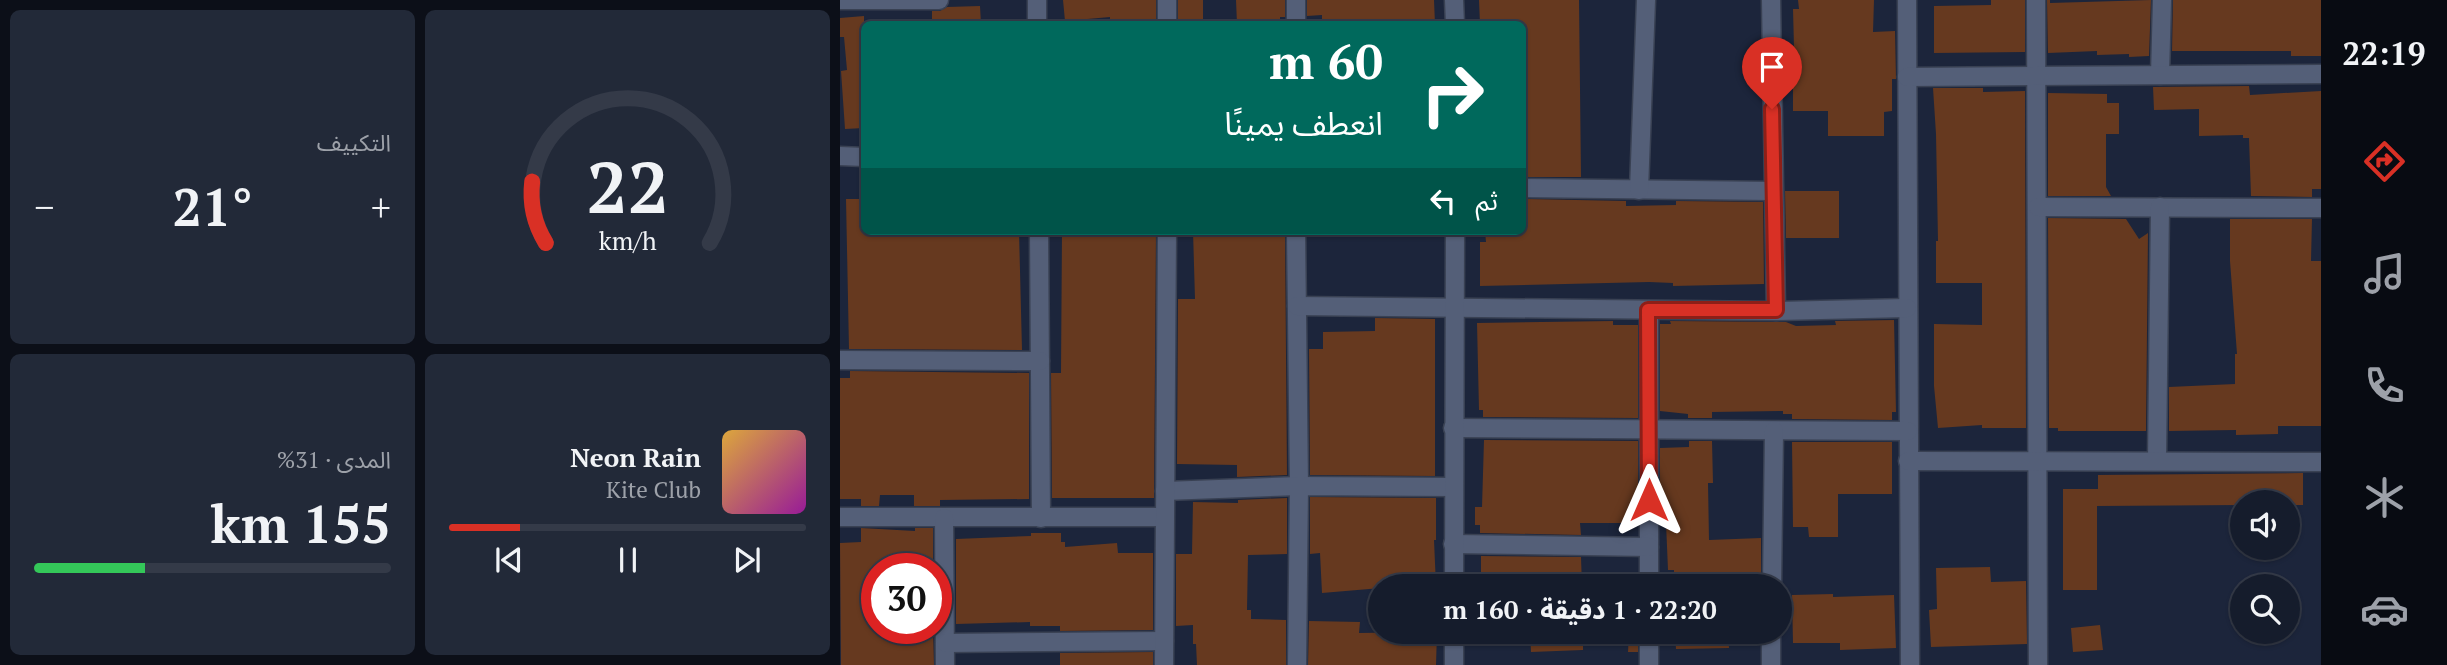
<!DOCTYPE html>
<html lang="ar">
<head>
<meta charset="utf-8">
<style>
	:root { --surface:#151c2c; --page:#222938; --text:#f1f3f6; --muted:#9da1a9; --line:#343a48; --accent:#d93025 }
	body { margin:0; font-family:"PT Serif","Noto Sans Arabic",serif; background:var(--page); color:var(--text); direction:rtl; height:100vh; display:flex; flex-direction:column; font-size:26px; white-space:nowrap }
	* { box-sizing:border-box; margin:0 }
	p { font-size:23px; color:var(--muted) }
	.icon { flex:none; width:38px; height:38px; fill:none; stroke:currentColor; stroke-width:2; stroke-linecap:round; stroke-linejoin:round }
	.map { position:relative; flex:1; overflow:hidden; direction:ltr }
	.sheet { display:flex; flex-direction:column; gap:10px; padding:10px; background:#0c0f18; width:840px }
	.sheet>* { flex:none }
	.top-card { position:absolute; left:21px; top:21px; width:665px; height:214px; border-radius:10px; box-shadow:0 2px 5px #0004,0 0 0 2px var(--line); direction:rtl; background:#00695c; color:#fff; overflow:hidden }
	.fabs { position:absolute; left:1390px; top:490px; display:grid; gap:14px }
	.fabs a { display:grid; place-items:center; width:70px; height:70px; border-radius:50%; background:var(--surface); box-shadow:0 2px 5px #0004,0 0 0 2px var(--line); font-size:35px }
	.speed { position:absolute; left:21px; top:553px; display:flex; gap:14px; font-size:35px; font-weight:700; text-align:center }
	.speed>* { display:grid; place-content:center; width:91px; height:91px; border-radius:50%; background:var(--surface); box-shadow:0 2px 5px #0004,0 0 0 2px var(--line); line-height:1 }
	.speed .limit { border:10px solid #d22; background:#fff; color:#111 }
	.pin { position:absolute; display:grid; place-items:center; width:60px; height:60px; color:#fff; margin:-72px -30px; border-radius:50% 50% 50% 0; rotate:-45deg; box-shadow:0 0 7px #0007 }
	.pin .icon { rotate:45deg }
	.me { position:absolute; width:77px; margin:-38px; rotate:0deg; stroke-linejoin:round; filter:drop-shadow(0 0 5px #0008) }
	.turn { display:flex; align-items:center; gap:24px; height:147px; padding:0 28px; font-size:32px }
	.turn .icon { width:91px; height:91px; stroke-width:2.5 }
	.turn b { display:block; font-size:49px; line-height:60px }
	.then { display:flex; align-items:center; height:66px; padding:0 28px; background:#0003; gap:14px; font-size:26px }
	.big { font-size:52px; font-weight:700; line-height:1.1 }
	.sheet .widget { flex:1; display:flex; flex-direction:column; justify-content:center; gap:10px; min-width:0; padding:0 24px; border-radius:10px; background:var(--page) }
	.sheet .dial { align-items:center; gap:0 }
	.dial svg { height:182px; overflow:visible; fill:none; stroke:var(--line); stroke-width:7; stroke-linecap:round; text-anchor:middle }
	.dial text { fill:var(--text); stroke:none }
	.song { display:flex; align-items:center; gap:21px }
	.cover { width:84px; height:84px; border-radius:10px; background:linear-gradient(135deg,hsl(40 70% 55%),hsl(300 70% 35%)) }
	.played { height:7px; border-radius:4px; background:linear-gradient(90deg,var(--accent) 20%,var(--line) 20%) }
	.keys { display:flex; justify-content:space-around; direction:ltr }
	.heat { display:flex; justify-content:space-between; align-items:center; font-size:38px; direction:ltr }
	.charge { height:10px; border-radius:5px; background:linear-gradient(90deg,#34c759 31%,var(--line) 0) }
	.sheet .tiles { flex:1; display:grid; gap:10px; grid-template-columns:repeat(2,1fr) }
	.trip { position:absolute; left:528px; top:574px; width:424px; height:70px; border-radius:35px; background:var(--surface); box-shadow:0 2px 5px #0004,0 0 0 2px var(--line); font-weight:700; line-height:70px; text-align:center; direction:rtl }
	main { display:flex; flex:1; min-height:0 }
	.menu { display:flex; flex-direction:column; width:126px; justify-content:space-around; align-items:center; background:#080b12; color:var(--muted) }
	.menu .icon { width:49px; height:49px }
	.menu .current { color:var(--accent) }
	.menu b { font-size:32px; color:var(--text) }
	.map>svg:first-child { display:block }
	.building { fill:#66391f }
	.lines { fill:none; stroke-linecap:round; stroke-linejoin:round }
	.street-casing { stroke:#394153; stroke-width:21 }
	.street { stroke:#545f78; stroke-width:18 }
	.route-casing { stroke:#8d1f18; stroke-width:18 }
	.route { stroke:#d93025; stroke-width:12 }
</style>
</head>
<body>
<main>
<nav class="menu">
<b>22:19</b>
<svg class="icon current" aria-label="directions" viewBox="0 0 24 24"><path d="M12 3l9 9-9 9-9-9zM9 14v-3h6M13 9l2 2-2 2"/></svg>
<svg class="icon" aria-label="music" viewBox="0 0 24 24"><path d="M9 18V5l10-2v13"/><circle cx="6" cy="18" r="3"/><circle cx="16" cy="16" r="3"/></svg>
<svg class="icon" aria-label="phone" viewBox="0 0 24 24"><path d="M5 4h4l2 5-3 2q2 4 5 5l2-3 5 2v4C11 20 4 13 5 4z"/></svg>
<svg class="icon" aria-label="climate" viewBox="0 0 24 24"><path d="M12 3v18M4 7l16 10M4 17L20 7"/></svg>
<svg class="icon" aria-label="car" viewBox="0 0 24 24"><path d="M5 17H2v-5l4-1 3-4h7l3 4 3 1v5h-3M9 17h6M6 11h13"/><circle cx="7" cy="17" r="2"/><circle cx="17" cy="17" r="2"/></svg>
</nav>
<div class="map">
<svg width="1481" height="665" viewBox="0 0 1481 665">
	<rect width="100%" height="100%" fill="#1c253b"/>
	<g class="building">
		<polygon points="223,0 316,0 316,24 270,24 270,17 225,21"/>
		<rect x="338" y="0" width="25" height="19"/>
		<polygon points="396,0 445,0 445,17 440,17 440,24 397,24"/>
		<polygon points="467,0 594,0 595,24 482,24 482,15 467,16"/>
		<polygon points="639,0 739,0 741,177 687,177 686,167 682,167 682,24 640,24"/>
		<polygon points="958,0 1034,0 1033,32 1055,31 1056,79 1052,79 1052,111 1044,112 1044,136 988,136 988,111 953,111 953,86 955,86 953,9 959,9"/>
		<polygon points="1151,0 1185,0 1185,52 1094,53 1094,6 1151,5"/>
		<polygon points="1207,0 1210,0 1210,3 1311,0 1309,56 1289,57 1289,54 1257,55 1257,51 1208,53"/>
		<polygon points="1333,0 1481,0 1481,56 1451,56 1451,51 1332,51"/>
		<polygon points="140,6 141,24 92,24 92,11 100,11 107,7"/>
		<polygon points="24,16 24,128 5,129 1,71 7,70 4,37 0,37 0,18"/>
		<polygon points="1409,86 1410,95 1481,91 1481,189 1472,189 1472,197 1411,196 1409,138 1403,138 1403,135 1359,136 1359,109 1314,110 1313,87"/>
		<polygon points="1093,88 1143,88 1143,92 1185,91 1186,428 1142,428 1142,425 1098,428 1094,386 1094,324 1142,325 1142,283 1096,283 1096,241 1098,241 1096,134"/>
		<polygon points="1208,93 1267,94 1267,103 1279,103 1279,134 1266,134 1266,187 1271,196 1208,196"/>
		<polygon points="945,191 999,191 999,238 946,238"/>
		<polygon points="6,199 24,199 24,231 179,231 182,350 9,349"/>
		<polygon points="687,199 786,201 786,206 836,205 836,201 923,202 924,284 833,286 833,283 809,282 640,286 640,242 646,242 645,231 682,231 682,220 688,220"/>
		<polygon points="1208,218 1286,219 1299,239 1308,233 1306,431 1218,431 1218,428 1209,428"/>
		<polygon points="1390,219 1472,219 1471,261 1481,261 1481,426 1438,426 1438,434 1396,435 1396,430 1329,431 1329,387 1395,384 1395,354 1397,354 1390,261"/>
		<polygon points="222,231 316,231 314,498 212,498 211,373 221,373"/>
		<polygon points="353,231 445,231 447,475 397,477 397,465 337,464 338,299 355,299"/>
		<polygon points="535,318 595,319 595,476 470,475 469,349 483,349 483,332 535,331"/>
		<polygon points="1054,320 1056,412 1052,412 1052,420 952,419 952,414 943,414 943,411 872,412 872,418 848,418 848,414 820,411 820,324 831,324 830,321 946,322 956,326 996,325 995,321"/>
		<polygon points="773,321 773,325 798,325 798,418 643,417 643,410 639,410 637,323"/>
		<polygon points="10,371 189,373 189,499 100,500 100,506 74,506 74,495 40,495 39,506 21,506 21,499 0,499 0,378 10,378"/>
		<polygon points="644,440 798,441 798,523 740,523 741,535 640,533 640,525 635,525 635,507 642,507"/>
		<polygon points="849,441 872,441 873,483 868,483 869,540 921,538 921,586 834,586 834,570 828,570 826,523 820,523 820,448 849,447"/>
		<polygon points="952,442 1052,442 1052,494 998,494 998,537 969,537 968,527 953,527"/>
		<polygon points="1463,473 1463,505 1447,505 1447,502 1402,502 1402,505 1257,506 1257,590 1223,590 1223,489 1258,489 1258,475"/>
		<polygon points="470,497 596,498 596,540 594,540 596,586 541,586 541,588 482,593 480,553 470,554"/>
		<polygon points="447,498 447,554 408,555 407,610 411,610 411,619 446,620 446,665 357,665 356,644 353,644 353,625 336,626 336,554 352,554 353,502 398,503 398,500"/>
		<polygon points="21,528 75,531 75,528 93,528 93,569 37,569 37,628 93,628 94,665 1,665 0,543 21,542"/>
		<polygon points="191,533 221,533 221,542 225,542 225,547 277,543 278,553 313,553 313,630 220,631 220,626 190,626 190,622 116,624 116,539 191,536"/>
		<polygon points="641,556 741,557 742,586 641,586"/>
		<polygon points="1150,567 1151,582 1186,581 1187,644 1091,647 1089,610 1097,609 1096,568"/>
		<polygon points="993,594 993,597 1054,595 1056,648 1000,650 1000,643 953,643 952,595"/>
		<polygon points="469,621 520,622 519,633 597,632 596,665 468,665"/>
		<polygon points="1260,625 1263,650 1233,652 1231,628"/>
		<polygon points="690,632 743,632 743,650 691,652"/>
		<polygon points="835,632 888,632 889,648 836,649"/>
		<polygon points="789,634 798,634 798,652 788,652"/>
		<polygon points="313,652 313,665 220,665 220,653"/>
	</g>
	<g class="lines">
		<g class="street-casing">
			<g id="street">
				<polyline points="0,0 99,0"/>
				<polyline points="197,0 197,24"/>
				<polyline points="614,0 615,24"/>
				<polyline points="931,0 936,311"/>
				<polyline points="1067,0 1070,665"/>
				<polyline points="1196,0 1198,665"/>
				<polyline points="327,24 327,0"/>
				<polyline points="456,24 456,0"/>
				<polyline points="1320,75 1322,0"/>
				<polyline points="1067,77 1481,74"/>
				<polyline points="0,156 24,157"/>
				<polyline points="682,188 932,191"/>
				<polyline points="799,190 806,0"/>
				<polyline points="1198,207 1481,208"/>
				<polyline points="199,231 201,518"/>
				<polyline points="456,231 459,486 457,665"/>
				<polyline points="457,306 936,311 1067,308"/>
				<polyline points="809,310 809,586"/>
				<polyline points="0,360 200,361"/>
				<polyline points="613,428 1068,431"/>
				<polyline points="1317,460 1320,207"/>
				<polyline points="1068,461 1481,462"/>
				<polyline points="325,491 459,486 613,487"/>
				<polyline points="0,517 324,517"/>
				<polyline points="104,518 105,665"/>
				<polyline points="613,544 809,547"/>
				<polyline points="614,586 615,231"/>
				<polyline points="932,586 934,431"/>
				<polyline points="614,632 614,665"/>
				<polyline points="809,632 809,665"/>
				<polyline points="106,643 324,641"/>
				<polyline points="324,665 327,231"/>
				<polyline points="931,665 931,632"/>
			</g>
		</g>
		<use href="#street" class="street"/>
	</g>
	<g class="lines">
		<g class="route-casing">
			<polyline id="route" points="809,500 808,310 936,310 932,109"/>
		</g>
		<use href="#route" class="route"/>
	</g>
</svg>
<div class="fabs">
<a><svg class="icon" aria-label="sound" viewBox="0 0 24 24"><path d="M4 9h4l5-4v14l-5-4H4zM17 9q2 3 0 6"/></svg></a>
<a><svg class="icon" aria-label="search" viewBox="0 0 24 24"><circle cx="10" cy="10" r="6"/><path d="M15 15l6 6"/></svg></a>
</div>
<div class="speed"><div class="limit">30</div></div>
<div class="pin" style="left:932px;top:109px;background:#d93025"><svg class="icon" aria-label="arrive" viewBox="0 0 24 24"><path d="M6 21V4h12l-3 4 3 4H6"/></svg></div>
<svg class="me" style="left:809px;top:500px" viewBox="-20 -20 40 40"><path d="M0-17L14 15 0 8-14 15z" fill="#d93025" stroke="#fff" stroke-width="4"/></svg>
<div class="trip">22:20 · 1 دقيقة · 160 m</div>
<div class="top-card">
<div class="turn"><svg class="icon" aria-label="right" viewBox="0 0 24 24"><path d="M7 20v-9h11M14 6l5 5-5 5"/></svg><div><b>60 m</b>انعطف يمينًا</div></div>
<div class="then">ثم<svg class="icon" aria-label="left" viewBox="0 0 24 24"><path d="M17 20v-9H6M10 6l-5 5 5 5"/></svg></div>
</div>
</div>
<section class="sheet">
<div class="tiles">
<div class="widget dial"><svg viewBox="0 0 100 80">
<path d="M14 69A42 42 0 1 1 86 69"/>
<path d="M14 69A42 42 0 0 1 8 42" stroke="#d93025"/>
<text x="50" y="56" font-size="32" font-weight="700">22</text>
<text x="50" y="72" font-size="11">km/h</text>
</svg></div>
<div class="widget"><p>التكييف</p>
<div class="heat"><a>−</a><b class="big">21°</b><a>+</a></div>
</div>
<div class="widget">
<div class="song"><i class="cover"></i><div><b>Neon Rain</b><p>Kite Club</p></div></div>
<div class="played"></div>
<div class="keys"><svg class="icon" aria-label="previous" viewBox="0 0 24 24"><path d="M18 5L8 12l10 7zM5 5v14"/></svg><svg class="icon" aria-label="pause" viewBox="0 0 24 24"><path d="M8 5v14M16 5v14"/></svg><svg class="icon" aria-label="next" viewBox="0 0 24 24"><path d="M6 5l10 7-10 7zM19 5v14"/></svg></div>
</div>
<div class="widget"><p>المدى · 31%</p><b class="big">155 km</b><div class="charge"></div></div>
</div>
</section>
</main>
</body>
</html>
